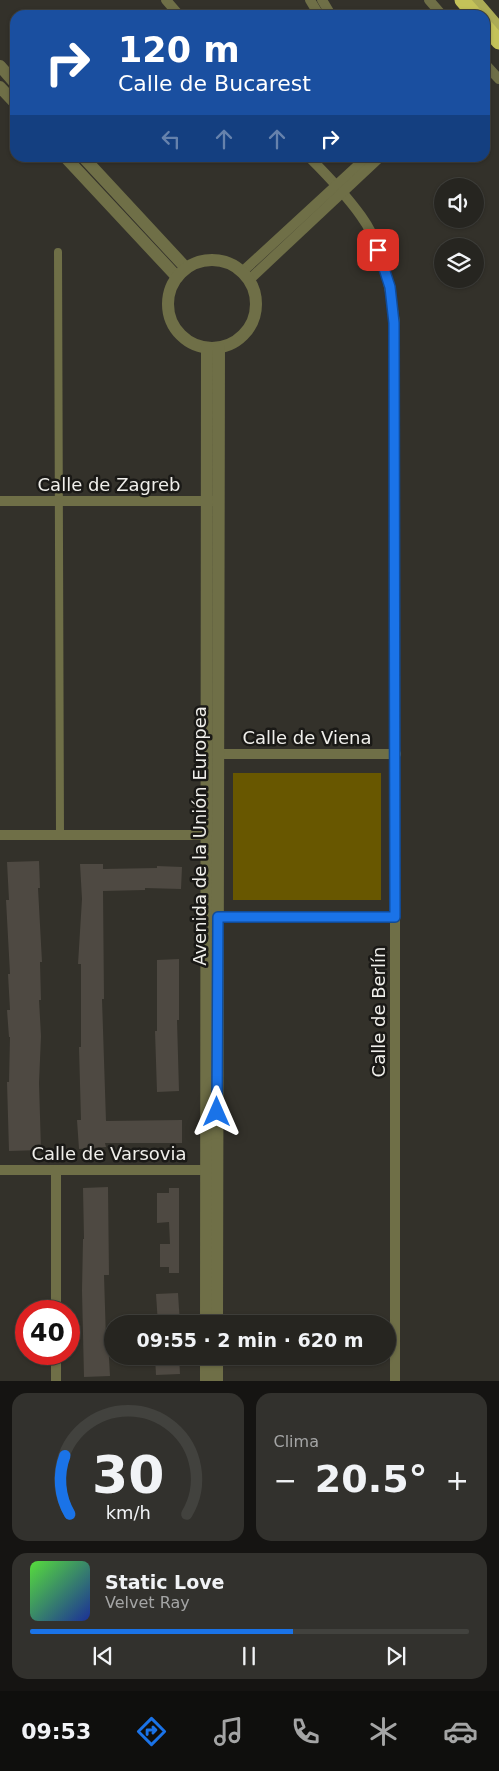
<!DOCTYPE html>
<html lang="es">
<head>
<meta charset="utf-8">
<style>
	:root { --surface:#262520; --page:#32312d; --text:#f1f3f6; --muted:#a4a5a5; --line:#42423e; --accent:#1a73e8 }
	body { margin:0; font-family:"DejaVu Sans",sans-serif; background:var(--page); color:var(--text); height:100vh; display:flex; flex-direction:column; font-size:19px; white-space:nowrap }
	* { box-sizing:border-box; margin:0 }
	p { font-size:16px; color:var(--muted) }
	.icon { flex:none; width:28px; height:28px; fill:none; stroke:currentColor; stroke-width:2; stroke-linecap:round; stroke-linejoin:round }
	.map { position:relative; height:1381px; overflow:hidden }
	.details { display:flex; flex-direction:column; gap:12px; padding:12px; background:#151412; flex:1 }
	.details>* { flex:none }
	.top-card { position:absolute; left:10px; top:10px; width:480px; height:152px; border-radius:15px; box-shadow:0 1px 4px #0004,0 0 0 1px var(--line); background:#1a4fa0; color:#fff; overflow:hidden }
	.buttons { position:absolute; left:434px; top:178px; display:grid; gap:10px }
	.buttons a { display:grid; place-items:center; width:50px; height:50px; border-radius:50%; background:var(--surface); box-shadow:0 1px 4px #0004,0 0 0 1px var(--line); font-size:25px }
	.speed { position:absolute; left:15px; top:1300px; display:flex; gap:10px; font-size:25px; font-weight:700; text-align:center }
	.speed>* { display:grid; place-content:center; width:65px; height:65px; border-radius:50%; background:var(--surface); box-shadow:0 1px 4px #0004,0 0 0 1px var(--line); line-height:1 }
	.speed .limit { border:8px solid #d22; background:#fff; color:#111 }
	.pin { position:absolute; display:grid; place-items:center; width:42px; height:42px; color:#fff; margin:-21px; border-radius:10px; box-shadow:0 2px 8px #0006 }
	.me { position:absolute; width:55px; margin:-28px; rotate:0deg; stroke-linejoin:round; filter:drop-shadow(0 0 4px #0008) }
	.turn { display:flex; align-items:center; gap:18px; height:105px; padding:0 25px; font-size:22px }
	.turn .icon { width:65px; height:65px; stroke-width:2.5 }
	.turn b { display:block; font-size:35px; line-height:42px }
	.lanes { display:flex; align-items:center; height:48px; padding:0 25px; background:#0003; justify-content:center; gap:25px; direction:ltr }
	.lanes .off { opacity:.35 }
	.big { font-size:38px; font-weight:600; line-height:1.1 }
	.details .card { flex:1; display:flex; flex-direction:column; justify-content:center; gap:8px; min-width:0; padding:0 18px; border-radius:15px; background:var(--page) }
	.details .dial { align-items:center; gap:0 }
	.dial svg { height:130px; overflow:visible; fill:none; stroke:var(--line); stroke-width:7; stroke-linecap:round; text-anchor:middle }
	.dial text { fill:var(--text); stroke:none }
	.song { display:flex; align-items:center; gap:15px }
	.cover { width:60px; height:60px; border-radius:8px; background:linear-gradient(135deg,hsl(110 70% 55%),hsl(230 70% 35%)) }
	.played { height:5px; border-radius:2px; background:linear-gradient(90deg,var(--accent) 60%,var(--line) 60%) }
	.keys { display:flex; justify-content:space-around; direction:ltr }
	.heat { display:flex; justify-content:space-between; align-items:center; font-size:28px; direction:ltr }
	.details .tiles { flex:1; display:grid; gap:12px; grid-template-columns:1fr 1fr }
	.card:last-child { grid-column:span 2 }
	.trip { position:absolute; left:104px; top:1315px; width:292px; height:50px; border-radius:25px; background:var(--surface); box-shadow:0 1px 4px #0004,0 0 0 1px var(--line); font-weight:600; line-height:50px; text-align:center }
	.menu { display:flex; height:80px; justify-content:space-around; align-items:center; background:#0f0f0d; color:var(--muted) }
	.menu .icon { width:35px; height:35px }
	.menu .current { color:var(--accent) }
	.menu b { font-size:22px; color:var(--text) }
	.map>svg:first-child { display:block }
	.green { fill:#685700 }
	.building { fill:#4e4942 }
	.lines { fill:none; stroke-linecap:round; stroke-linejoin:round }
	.pedestrian { stroke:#6f6f47; stroke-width:8 }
	.minor { stroke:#6f6f47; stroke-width:10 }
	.tertiary { stroke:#6f6f47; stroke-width:12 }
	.primary { stroke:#acab55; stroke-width:12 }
	.motorway { stroke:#c4c259; stroke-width:15 }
	.route-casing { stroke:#114b97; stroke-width:12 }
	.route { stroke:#1a73e8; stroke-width:9 }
	.labels { text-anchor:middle; stroke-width:5; stroke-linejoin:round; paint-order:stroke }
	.street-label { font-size:18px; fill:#f0efeb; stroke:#1a1916 }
</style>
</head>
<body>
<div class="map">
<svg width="499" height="1381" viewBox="0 0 499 1381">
	<rect width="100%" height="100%" fill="#33312a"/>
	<rect class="green" x="233" y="773" width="148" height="127"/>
	<g class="building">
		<polygon points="39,861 40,888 38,888 42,962 40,962 41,1000 39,1000 41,1036 39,1083 41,1150 9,1151 7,1082 9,1082 10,1037 9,1037 7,1010 10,1010 8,974 10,974 6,900 9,900 7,862"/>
		<polygon points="80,864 103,864 103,869 157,868 157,866 182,867 181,889 145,888 145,890 103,891 104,999 102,999 106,1121 182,1120 182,1143 105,1143 106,1147 79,1149 77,1120 81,1120 79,1047 81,1047 81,964 78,964 82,899"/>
		<polygon points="179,959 179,1020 177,1020 179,1091 157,1092 155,1031 157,1031 157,960"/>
		<polygon points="108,1187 109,1275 104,1275 106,1340 108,1340 110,1376 84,1377 82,1291 83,1239 84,1239 83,1188"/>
		<polygon points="169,1188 179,1188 179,1273 169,1273 169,1267 160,1267 160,1244 170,1244 169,1222 157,1223 157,1193 169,1193"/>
		<polygon points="178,1293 180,1324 158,1324 156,1294"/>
		<polygon points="155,1356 179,1356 180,1374 156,1375"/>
	</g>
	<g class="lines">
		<polyline class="pedestrian" points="58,252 60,835"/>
		<g class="minor">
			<polyline points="166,0 179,15"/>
			<polyline points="310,0 319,15"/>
			<polyline points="322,0 331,15"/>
			<polyline points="429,0 442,15"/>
			<polyline points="485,64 499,79"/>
			<path d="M 310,158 C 328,176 346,195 361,216 C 383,246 390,287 395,323 L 395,1381"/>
			<polyline points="242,272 366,158"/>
			<polyline points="249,280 379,158"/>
			<polyline points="0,501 214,501"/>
			<polyline points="218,754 396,754"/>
			<polyline points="0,835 212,835"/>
			<polyline points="218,917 395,917"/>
			<polyline points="0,1170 214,1170"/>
			<polyline points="56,1311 56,1170"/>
			<polyline points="56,1381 56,1354"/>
		</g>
		<g class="tertiary">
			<polyline points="0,66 15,83"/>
			<polyline points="0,87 15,103"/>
			<polyline points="66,158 177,277"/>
			<polyline points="84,158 186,268"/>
			<circle cx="212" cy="304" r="44"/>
			<polyline points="206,1324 207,348"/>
			<polyline points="217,1324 219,348"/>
			<polyline points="206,1381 206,1356"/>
			<polyline points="217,1381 217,1356"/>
		</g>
		<polyline class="primary" points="475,0 499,28"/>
		<g class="motorway">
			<polyline points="462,0 475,15"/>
			<polyline points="485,26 499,42"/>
		</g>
	</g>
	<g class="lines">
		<g class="route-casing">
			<polyline id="route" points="217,1112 218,917 395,917 394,323 390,287 378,250"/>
		</g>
		<use href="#route" class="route"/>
	</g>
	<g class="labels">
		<g class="street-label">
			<text x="109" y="491">Calle de Zagreb</text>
			<text x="307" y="744">Calle de Viena</text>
			<text transform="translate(200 836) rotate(-90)" y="6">Avenida de la Unión Europea</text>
			<text transform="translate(379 1012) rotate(-90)" y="6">Calle de Berlín</text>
			<text x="109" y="1160">Calle de Varsovia</text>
		</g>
	</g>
</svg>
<div class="buttons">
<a><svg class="icon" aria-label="sound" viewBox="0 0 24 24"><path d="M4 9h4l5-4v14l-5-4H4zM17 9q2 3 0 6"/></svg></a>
<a><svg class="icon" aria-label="layers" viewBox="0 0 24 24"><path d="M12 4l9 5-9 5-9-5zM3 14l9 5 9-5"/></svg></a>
</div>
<div class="speed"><div class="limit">40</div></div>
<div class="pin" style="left:378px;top:250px;background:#d93025"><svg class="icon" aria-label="arrive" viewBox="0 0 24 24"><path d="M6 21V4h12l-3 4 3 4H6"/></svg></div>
<svg class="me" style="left:217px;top:1112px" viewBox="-20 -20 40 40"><path d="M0-17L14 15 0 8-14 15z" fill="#1a73e8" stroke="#fff" stroke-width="4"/></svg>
<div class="trip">09:55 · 2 min · 620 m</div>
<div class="top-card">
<div class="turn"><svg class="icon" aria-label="right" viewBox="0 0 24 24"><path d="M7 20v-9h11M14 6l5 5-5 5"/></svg><div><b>120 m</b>Calle de Bucarest</div></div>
<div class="lanes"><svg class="icon off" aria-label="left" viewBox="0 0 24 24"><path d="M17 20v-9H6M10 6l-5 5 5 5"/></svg><svg class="icon off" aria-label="ahead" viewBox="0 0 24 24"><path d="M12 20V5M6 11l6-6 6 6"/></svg><svg class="icon off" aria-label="ahead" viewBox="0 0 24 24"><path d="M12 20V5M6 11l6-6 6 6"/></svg><svg class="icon" aria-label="right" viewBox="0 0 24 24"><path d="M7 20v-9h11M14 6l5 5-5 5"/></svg></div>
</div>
</div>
<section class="details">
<div class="tiles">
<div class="card dial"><svg viewBox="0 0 100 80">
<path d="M14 69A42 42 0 1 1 86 69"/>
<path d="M14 69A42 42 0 0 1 11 33" stroke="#1a73e8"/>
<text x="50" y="56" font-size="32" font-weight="700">30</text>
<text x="50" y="72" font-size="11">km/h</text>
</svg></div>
<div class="card"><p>Clima</p>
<div class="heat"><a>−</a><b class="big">20.5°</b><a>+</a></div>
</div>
<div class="card">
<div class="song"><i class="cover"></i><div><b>Static Love</b><p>Velvet Ray</p></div></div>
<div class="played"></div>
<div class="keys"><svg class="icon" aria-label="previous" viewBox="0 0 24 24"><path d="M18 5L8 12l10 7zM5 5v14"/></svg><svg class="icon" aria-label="pause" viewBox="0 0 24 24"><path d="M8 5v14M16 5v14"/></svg><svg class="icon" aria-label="next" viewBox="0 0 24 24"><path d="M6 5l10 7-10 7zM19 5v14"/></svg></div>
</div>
</div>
</section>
<nav class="menu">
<b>09:53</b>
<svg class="icon current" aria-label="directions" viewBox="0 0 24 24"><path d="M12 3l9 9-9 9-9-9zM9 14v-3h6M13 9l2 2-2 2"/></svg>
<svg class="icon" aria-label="music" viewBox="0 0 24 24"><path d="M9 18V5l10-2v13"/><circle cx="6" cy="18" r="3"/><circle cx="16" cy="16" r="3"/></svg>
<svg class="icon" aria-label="phone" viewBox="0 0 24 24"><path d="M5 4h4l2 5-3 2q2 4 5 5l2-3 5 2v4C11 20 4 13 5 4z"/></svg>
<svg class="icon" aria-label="climate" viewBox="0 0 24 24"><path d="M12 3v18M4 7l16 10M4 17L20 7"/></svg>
<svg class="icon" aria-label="car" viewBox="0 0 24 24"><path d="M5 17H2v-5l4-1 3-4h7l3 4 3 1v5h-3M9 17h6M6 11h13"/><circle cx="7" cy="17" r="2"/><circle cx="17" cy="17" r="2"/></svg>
</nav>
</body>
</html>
